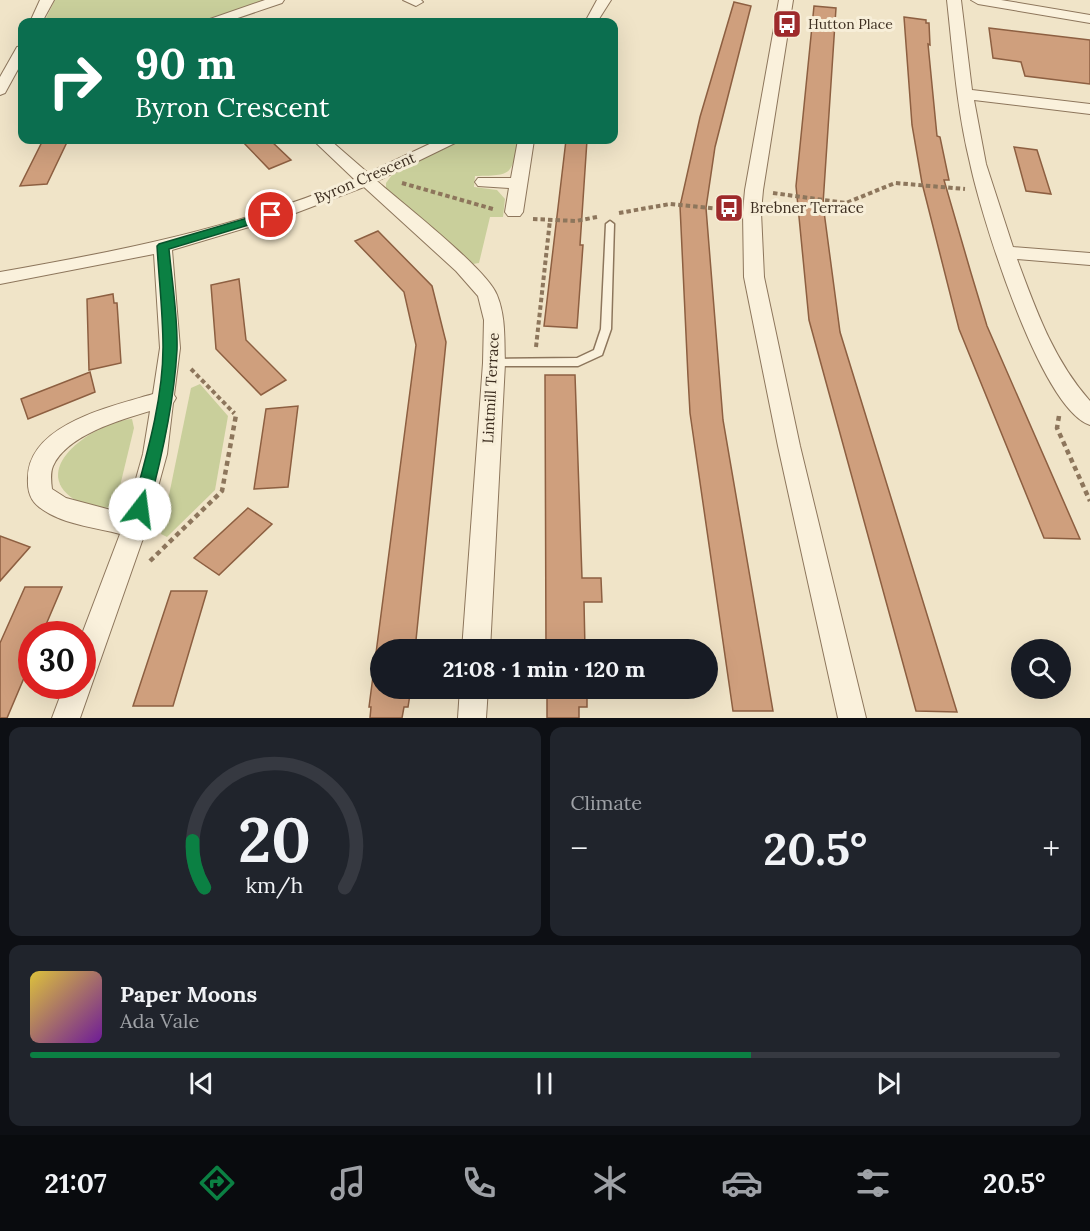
<!DOCTYPE html>
<html lang="en">
<head>
<meta charset="utf-8">
<style>
	:root { --surface:#171b24; --page:#20242c; --text:#f1f3f6; --muted:#9ea1a6; --line:#363941; --accent:#0b8043 }
	body { margin:0; font-family:Lora,serif; background:var(--page); color:var(--text); height:100vh; display:flex; flex-direction:column; font-size:22px; white-space:nowrap }
	* { box-sizing:border-box; margin:0 }
	p { font-size:20px; color:var(--muted) }
	.icon { flex:none; width:33px; height:33px; fill:none; stroke:currentColor; stroke-width:2; stroke-linecap:round; stroke-linejoin:round }
	.map { position:relative; height:718px; overflow:hidden }
	.drawer { display:flex; flex-direction:column; gap:9px; padding:9px; background:#0d0f14; flex:1 }
	.drawer>* { flex:none }
	.guide { position:absolute; left:18px; top:18px; width:600px; height:126px; border-radius:12px; box-shadow:0 6px 24px #0002; background:#0b6e4f; color:#fff; overflow:hidden }
	.fabs { position:absolute; left:1011px; top:639px; display:grid; gap:12px }
	.fabs a { display:grid; place-items:center; width:60px; height:60px; border-radius:50%; background:var(--surface); box-shadow:0 6px 24px #0002; font-size:30px }
	.speed { position:absolute; left:18px; top:621px; display:flex; gap:12px; font-size:30px; font-weight:700; text-align:center }
	.speed>* { display:grid; place-content:center; width:78px; height:78px; border-radius:50%; background:var(--surface); box-shadow:0 6px 24px #0002; line-height:1 }
	.speed .limit { border:9px solid #d22; background:#fff; color:#111 }
	.pin { position:absolute; display:grid; place-items:center; width:51px; height:51px; color:#fff; margin:-26px; border:3px solid #fff; border-radius:50%; box-shadow:0 2px 6px #0007 }
	.me { position:absolute; width:66px; margin:-33px; rotate:15deg; stroke-linejoin:round; filter:drop-shadow(0 0 4px #0008) }
	.turn { display:flex; align-items:center; gap:21px; height:126px; padding:0 18px; font-size:27px }
	.turn .icon { width:78px; height:78px; stroke-width:2.5 }
	.turn b { display:block; font-size:42px; line-height:51px }
	.big { font-size:45px; font-weight:700; line-height:1.1 }
	.drawer .card { flex:1; display:flex; flex-direction:column; justify-content:center; gap:9px; min-width:0; padding:0 21px; border-radius:12px; background:var(--page) }
	.drawer .dial { align-items:center; gap:0 }
	.dial svg { height:156px; overflow:visible; fill:none; stroke:var(--line); stroke-width:7; stroke-linecap:round; text-anchor:middle }
	.dial text { fill:var(--text); stroke:none }
	.song { display:flex; align-items:center; gap:18px }
	.cover { width:72px; height:72px; border-radius:9px; background:linear-gradient(135deg,hsl(50 70% 55%),hsl(280 70% 35%)) }
	.played { height:6px; border-radius:3px; background:linear-gradient(90deg,var(--accent) 70%,var(--line) 70%) }
	.keys { display:flex; justify-content:space-around; direction:ltr }
	.heat { display:flex; justify-content:space-between; align-items:center; font-size:33px; direction:ltr }
	.drawer .tiles { flex:1; display:grid; gap:9px; grid-template-columns:1fr 1fr }
	.card:last-child { grid-column:span 2 }
	.trip { position:absolute; left:370px; top:639px; width:348px; height:60px; border-radius:30px; background:var(--surface); box-shadow:0 6px 24px #0002; font-weight:700; line-height:60px; text-align:center }
	.tab-bar { display:flex; height:96px; justify-content:space-around; align-items:center; background:#090b0e; color:var(--muted) }
	.tab-bar .icon { width:42px; height:42px }
	.tab-bar .current { color:var(--accent) }
	.tab-bar b { font-size:27px; color:var(--text) }
	.map>svg:first-child { display:block }
	.green { fill:#c9cf9b }
	.building { fill:#cf9f7d; stroke:#8d5f41; stroke-width:1.5 }
	.lines { fill:none; stroke-linecap:round; stroke-linejoin:round }
	.service-casing { stroke:#8d765c; stroke-width:3 }
	.minor-casing { stroke:#8d765c; stroke-width:2 }
	.path-far1 { stroke:#8d765c; stroke-width:4; stroke-dasharray:4.5 3; stroke-linecap:butt }
	.path { stroke:#8d765c; stroke-width:4.5; stroke-dasharray:5 4; stroke-linecap:butt }
	.service { fill:#faf1dc; fill-rule:evenodd }
	.minor { fill:#faf1dc; fill-rule:evenodd }
	.route { fill:#0b8043; stroke:#07532c; stroke-width:1.5 }
	.labels { text-anchor:middle; stroke-width:6; stroke-linejoin:round; paint-order:stroke }
	.far-poi-label { font-size:14px; fill:#3d2e20; stroke:#f7eed8; text-anchor:start }
	.street-label { font-size:15px; fill:#3d2e20; stroke:#f7eed8 }
	.poi-label { font-size:15px; fill:#3d2e20; stroke:#f7eed8; text-anchor:start }
</style>
</head>
<body>
<div class="map">
<svg width="1090" height="718" viewBox="0 0 1090 718">
	<rect width="100%" height="100%" fill="#f0e4c8"/>
	<g class="green">
		<polygon points="55,0 266,0 199,22 44,22"/>
		<path d="M 460,140 L 519,140 C 511,176 512,175 475,176 L 474,187 L 497,190 L 505,199 L 503,217 L 490,217 L 479,263 L 473,264 L 386,188 L 386,183 L 392,175 Z"/>
		<polygon points="200,384 228,416 215,490 167,537 161,534 191,388"/>
		<path d="M 132,419 L 134,428 L 120,486 L 111,507 C 99,509 86,507 75,500 C 25,468 98,421 132,419 Z"/>
	</g>
	<g class="building">
		<polygon points="734,2 751,6 715,147 706,208 723,420 773,711 733,711 690,413 688,377 680,206 700,117"/>
		<polygon points="814,6 836,8 823,204 840,332 957,712 916,711 809,320 796,186"/>
		<polygon points="904,17 926,20 926,23 929,23 930,45 928,44 937,136 940,137 949,180 944,180 971,273 987,326 1080,539 1044,538 959,329 922,183 912,125"/>
		<polygon points="989,28 1090,40 1090,84 1025,76 1021,62 993,58"/>
		<polygon points="43,140 68,140 47,184 20,186"/>
		<polygon points="241,140 270,140 291,160 269,169"/>
		<polygon points="566,140 587,140 580,245 583,245 577,328 544,326"/>
		<polygon points="1014,147 1037,150 1051,194 1026,191"/>
		<polygon points="378,231 432,286 446,342 415,650 381,650 381,688 411,688 408,707 404,707 402,718 370,718 371,707 369,707 416,345 404,292 355,241"/>
		<polygon points="239,279 246,340 286,380 261,395 216,349 211,285"/>
		<polygon points="113,294 114,303 117,303 121,363 89,370 87,299"/>
		<polygon points="90,372 95,392 28,419 21,399"/>
		<polygon points="545,375 575,375 582,578 601,578 602,602 584,602 585,650 546,650"/>
		<polygon points="298,406 288,487 254,489 266,409"/>
		<polygon points="248,508 272,524 219,575 194,558"/>
		<polygon points="0,536 30,547 0,581"/>
		<polygon points="25,587 62,587 42,634 32,634 32,659 7,718 0,718 0,643"/>
		<polygon points="171,591 207,591 173,706 133,706"/>
		<polygon points="547,688 587,688 587,707 579,707 579,718 547,718"/>
	</g>
	<g class="lines">
		<g class="service-casing">
			<polygon id="service" points="610,221 614,224 611,329 602,355 578,366 490,366 489,363 494,359 577,358 594,350 601,329 606,224"/>
		</g>
		<g class="minor-casing">
			<g id="minor">
				<polygon points="40,0 54,0 42,22 30,22"/>
				<polygon points="265,0 284,0 282,3 226,22 208,22 210,19"/>
				<polygon points="403,0 421,0 423,2 416,6"/>
				<polygon points="597,0 611,0 597,22 585,22"/>
				<polygon points="779,0 793,0 763,190 761,212 764,277 800,446 866,718 838,718 778,446 744,277 743,212 745,190"/>
				<path d="M 947,0 L 961,0 L 972,90 L 1090,104 L 1090,114 L 974,100 L 986,164 L 1013,247 L 1090,253 L 1090,265 L 1017,259 C 1036,310 1053,359 1090,401 L 1090,425 C 1040,408 981,215 970,163 C 957,110 953,55 947,0 Z"/>
				<polygon points="971,0 1001,0 1090,15 1090,23 978,4"/>
				<polygon points="22,46 22,62 5,93 0,95 0,77 17,47"/>
				<path d="M 313,140 L 330,140 L 368,173 L 438,140 L 457,140 L 455,143 L 377,181 C 402,203 487,269 497,295 C 506,317 504,340 505,363 L 490,650 L 462,650 L 483,363 L 484,320 L 478,296 L 456,271 L 364,187 L 293,214 L 172,250 L 180,348 L 174,395 L 176,398 L 173,403 L 167,454 L 147,527 L 80,718 L 52,718 L 64,686 L 82,686 L 82,634 L 120,534 C 98,528 70,525 50,514 C 33,505 27,496 28,478 C 28,424 113,406 153,394 L 160,348 L 154,254 L 0,284 L 0,272 C 120,251 241,227 354,179 ZM 150,411 L 143,454 L 126,514 L 66,498 L 52,489 C 51,481 50,473 53,466 C 67,435 120,420 150,411 Z"/>
				<polygon points="518,140 534,140 523,212 520,216 508,216 505,212 509,188 478,186 475,182 478,178 511,178"/>
				<polygon points="460,688 488,688 486,718 458,718"/>
			</g>
		</g>
		<g class="path-far1">
			<polyline points="402,183 493,209"/>
			<polyline points="773,193 846,203 895,183 965,189"/>
			<polyline points="619,213 670,204 730,210"/>
			<polyline points="533,219 576,221 597,217"/>
			<polyline points="536,347 550,220"/>
			<polyline points="191,369 234,413"/>
		</g>
		<g class="path">
			<polyline points="1059,416 1057,428 1090,501"/>
			<polyline points="150,561 222,491 236,415 233,412"/>
		</g>
		<use href="#service" class="service"/>
		<use href="#minor" class="minor"/>
	</g>
	<path class="route" d="M 271,211 L 275,212 L 275,217 L 169,249 C 172,282 178,317 177,350 C 174,404 162,457 148,509 L 146,514 L 140,516 L 135,514 L 132,509 C 146,457 163,401 163,347 C 163,314 159,280 157,246 L 159,244 Z"/>
	<defs>
		<g id="bus-square" transform="scale(1.5)"><rect x="-9" y="-9" width="18" height="18" rx="4" fill="#9e2a2b" stroke="#f7eed8"/><path d="M-5-6H5V4H4V6H2V4H-2V6H-4V4H-5ZM-3.5-4V0h7V-4ZM-3.5 1.2v1.5H-2V1.2ZM2 1.2v1.5H3.5V1.2Z" fill="#fff"/></g>
	</defs>
	<g fill-rule="evenodd">
		<use href="#bus-square" x="787" y="24"/>
		<use href="#bus-square" x="729" y="208"/>
	</g>
	<g class="labels">
		<g class="far-poi-label">
			<text x="808" y="29">Hutton Place</text>
		</g>
		<g class="street-label">
			<text transform="translate(365 178) rotate(-23)" y="5">Byron Crescent</text>
			<text transform="translate(491 388) rotate(-87)" y="5">Lintmill Terrace</text>
		</g>
		<g class="poi-label">
			<text x="750" y="213">Brebner Terrace</text>
		</g>
	</g>
</svg>
<div class="fabs">
<a><svg class="icon" aria-label="search" viewBox="0 0 24 24"><circle cx="10" cy="10" r="6"/><path d="M15 15l6 6"/></svg></a>
</div>
<div class="speed"><div class="limit">30</div></div>
<div class="pin" style="left:271px;top:215px;background:#d93025"><svg class="icon" aria-label="arrive" viewBox="0 0 24 24"><path d="M6 21V4h12l-3 4 3 4H6"/></svg></div>
<svg class="me" style="left:140px;top:509px" viewBox="-20 -20 40 40"><circle r="19" fill="#fff"/><path d="M0-13L10 11 0 6-10 11z" fill="#0b8043"/></svg>
<div class="trip">21:08 · 1 min · 120 m</div>
<div class="guide">
<div class="turn"><svg class="icon" aria-label="right" viewBox="0 0 24 24"><path d="M7 20v-9h11M14 6l5 5-5 5"/></svg><div><b>90 m</b>Byron Crescent</div></div>
</div>
</div>
<section class="drawer">
<div class="tiles">
<div class="card dial"><svg viewBox="0 0 100 80">
<path d="M14 69A42 42 0 1 1 86 69"/>
<path d="M14 69A42 42 0 0 1 8 45" stroke="#0b8043"/>
<text x="50" y="56" font-size="32" font-weight="700">20</text>
<text x="50" y="72" font-size="11">km/h</text>
</svg></div>
<div class="card"><p>Climate</p>
<div class="heat"><a>−</a><b class="big">20.5°</b><a>+</a></div>
</div>
<div class="card">
<div class="song"><i class="cover"></i><div><b>Paper Moons</b><p>Ada Vale</p></div></div>
<div class="played"></div>
<div class="keys"><svg class="icon" aria-label="previous" viewBox="0 0 24 24"><path d="M18 5L8 12l10 7zM5 5v14"/></svg><svg class="icon" aria-label="pause" viewBox="0 0 24 24"><path d="M8 5v14M16 5v14"/></svg><svg class="icon" aria-label="next" viewBox="0 0 24 24"><path d="M6 5l10 7-10 7zM19 5v14"/></svg></div>
</div>
</div>
</section>
<nav class="tab-bar">
<b>21:07</b>
<svg class="icon current" aria-label="directions" viewBox="0 0 24 24"><path d="M12 3l9 9-9 9-9-9zM9 14v-3h6M13 9l2 2-2 2"/></svg>
<svg class="icon" aria-label="music" viewBox="0 0 24 24"><path d="M9 18V5l10-2v13"/><circle cx="6" cy="18" r="3"/><circle cx="16" cy="16" r="3"/></svg>
<svg class="icon" aria-label="phone" viewBox="0 0 24 24"><path d="M5 4h4l2 5-3 2q2 4 5 5l2-3 5 2v4C11 20 4 13 5 4z"/></svg>
<svg class="icon" aria-label="climate" viewBox="0 0 24 24"><path d="M12 3v18M4 7l16 10M4 17L20 7"/></svg>
<svg class="icon" aria-label="car" viewBox="0 0 24 24"><path d="M5 17H2v-5l4-1 3-4h7l3 4 3 1v5h-3M9 17h6M6 11h13"/><circle cx="7" cy="17" r="2"/><circle cx="17" cy="17" r="2"/></svg>
<svg class="icon" aria-label="filters" viewBox="0 0 24 24"><path d="M4 7h16M4 17h16"/><circle cx="9" cy="7" r="2"/><circle cx="15" cy="17" r="2"/></svg>
<b>20.5°</b>
</nav>
</body>
</html>
